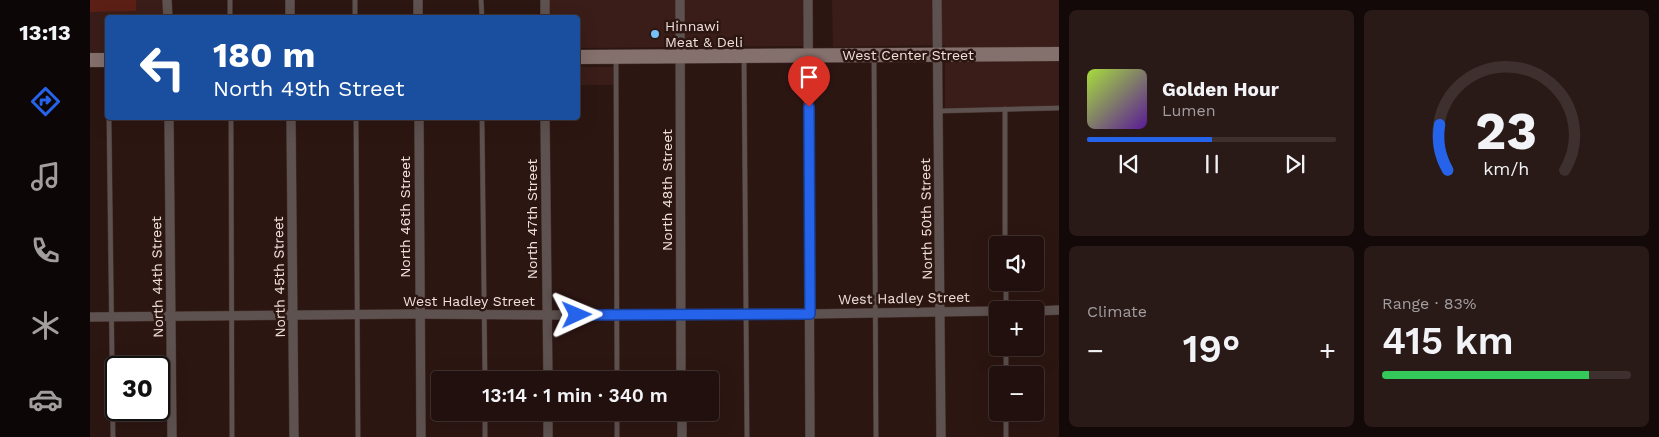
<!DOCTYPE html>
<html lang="en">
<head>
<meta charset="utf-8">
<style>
	:root { --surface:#21100e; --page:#291917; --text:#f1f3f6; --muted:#a29d9e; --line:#3e302e; --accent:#2563eb }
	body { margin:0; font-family:"Work Sans",sans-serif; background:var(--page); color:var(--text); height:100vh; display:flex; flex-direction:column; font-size:19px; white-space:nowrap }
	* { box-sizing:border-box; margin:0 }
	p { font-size:16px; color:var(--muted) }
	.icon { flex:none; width:28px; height:28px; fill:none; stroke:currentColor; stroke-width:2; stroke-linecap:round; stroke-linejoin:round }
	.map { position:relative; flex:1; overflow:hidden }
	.details { display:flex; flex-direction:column; gap:10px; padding:10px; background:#120908; width:600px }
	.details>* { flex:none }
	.top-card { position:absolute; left:15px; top:15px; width:475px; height:105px; border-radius:5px; box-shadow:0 5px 20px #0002,0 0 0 1px var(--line); background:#1a4fa0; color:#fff; overflow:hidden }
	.tools { position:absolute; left:899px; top:236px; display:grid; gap:10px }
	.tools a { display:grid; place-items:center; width:55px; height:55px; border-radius:5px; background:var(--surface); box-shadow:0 5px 20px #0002,0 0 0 1px var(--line); font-size:25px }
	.speed { position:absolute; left:15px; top:356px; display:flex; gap:10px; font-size:25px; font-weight:700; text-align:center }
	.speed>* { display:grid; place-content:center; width:65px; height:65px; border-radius:50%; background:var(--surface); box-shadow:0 5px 20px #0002,0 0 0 1px var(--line); line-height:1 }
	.speed .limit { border:2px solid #111; border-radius:8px; background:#fff; color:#111 }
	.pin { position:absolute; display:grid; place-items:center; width:42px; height:42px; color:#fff; margin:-51px -21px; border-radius:50% 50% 50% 0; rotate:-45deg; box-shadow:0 0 5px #0007 }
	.pin .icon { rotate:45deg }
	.me { position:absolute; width:55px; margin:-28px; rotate:89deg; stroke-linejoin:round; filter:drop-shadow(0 0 4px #0008) }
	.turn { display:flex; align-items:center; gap:18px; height:105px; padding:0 25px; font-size:22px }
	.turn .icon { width:65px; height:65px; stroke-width:2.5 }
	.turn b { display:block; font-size:35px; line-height:42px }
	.big { font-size:38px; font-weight:600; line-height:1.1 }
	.details .card { flex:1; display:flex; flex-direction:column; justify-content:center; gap:8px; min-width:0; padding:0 18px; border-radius:8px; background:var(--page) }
	.details .dial { align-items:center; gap:0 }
	.dial svg { height:130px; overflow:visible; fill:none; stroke:var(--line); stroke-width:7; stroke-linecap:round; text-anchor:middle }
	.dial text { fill:var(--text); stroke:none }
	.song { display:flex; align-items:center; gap:15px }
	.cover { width:60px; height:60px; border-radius:8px; background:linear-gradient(135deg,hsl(80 70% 55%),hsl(270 70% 35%)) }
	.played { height:5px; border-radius:2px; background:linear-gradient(90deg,var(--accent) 50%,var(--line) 50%) }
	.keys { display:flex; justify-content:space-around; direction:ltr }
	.heat { display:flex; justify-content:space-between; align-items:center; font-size:28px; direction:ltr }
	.charge { height:8px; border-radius:4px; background:linear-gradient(90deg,#34c759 83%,var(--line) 0) }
	.details .tiles { flex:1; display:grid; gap:10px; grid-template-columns:repeat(2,1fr) }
	.trip { position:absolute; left:341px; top:371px; width:288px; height:50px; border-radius:5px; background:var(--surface); box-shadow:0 5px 20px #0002,0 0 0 1px var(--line); font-weight:600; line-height:50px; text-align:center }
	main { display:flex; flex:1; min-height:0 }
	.tabs { display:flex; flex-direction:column; width:90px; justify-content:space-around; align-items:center; background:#0d0606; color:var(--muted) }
	.tabs .icon { width:35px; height:35px }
	.tabs .selected { color:var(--accent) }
	.tabs b { font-size:22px; color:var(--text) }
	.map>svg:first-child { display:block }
	.built { fill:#3a1d18 }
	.green { fill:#5b1f15 }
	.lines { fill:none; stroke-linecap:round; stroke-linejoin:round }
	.lane-casing { stroke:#47322e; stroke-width:5.5 }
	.street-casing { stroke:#47322e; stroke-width:10 }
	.secondary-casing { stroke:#47322e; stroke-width:15 }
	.lane { stroke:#5e5250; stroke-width:4.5 }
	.street { stroke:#5e5250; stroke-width:9 }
	.secondary { stroke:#84706c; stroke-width:14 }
	.route-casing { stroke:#184099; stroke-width:12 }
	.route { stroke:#2563eb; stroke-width:9 }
	.poi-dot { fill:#75c0f6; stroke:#2c1612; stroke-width:2 }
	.labels { text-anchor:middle; stroke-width:5; stroke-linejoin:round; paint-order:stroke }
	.poi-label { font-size:14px; fill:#f0e0dc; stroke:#2c1612; text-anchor:start }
	.street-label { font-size:14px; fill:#f0e0dc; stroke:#2c1612 }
</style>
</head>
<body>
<main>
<nav class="tabs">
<b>13:13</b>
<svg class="icon selected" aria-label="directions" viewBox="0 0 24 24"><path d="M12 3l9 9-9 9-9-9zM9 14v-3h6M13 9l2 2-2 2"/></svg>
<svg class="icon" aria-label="music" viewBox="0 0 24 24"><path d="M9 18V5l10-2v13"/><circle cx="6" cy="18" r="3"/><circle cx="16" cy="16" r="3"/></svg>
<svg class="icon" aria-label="phone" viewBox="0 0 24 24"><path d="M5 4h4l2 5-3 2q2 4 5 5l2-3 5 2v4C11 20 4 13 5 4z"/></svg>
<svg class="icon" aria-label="climate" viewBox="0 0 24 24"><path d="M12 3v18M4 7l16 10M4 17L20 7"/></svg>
<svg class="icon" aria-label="car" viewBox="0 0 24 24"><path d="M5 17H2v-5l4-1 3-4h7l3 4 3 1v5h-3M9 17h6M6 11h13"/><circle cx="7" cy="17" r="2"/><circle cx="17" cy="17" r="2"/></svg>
</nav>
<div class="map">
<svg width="969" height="437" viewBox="0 0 969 437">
	<rect width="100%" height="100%" fill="#2c1612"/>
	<g class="built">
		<polygon points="0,0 74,0 74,17 18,18 17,52 0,52"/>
		<polygon points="459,0 713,0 714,46 488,48 488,18 460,17"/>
		<polygon points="742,0 969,0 969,107 855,108 855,45 743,47"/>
		<rect x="488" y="67" width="35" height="18"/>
	</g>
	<polygon class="green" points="0,0 46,0 46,11 0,12"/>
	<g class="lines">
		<g class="lane-casing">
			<g id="lane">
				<polyline points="140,0 140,18"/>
				<polyline points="265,0 265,18"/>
				<polyline points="391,0 392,18"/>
				<polyline points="784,56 786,437"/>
				<polyline points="654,58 657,437"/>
				<polyline points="526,59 527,380"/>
				<polyline points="915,109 915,245"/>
				<polyline points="848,111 969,108"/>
				<polyline points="19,118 23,437"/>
				<polyline points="141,118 142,437"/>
				<polyline points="266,118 268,437"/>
				<polyline points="392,118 395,380"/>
				<polyline points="916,282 916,310"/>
				<polyline points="916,348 916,375"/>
				<polyline points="395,412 395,437"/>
				<polyline points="527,412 527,437"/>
				<polyline points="916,412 916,437"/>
			</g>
		</g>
		<g class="street-casing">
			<g id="street">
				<polyline points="77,0 78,18"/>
				<polyline points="200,0 200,18"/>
				<polyline points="328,0 328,18"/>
				<polyline points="590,0 591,380"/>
				<polyline points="718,0 720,437"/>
				<polyline points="847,0 851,437"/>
				<polyline points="455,18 455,0"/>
				<polyline points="79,118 82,437"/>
				<polyline points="201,118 204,437"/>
				<polyline points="329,118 331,437"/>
				<polyline points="455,118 458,380"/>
				<polyline points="945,311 969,310"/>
				<polyline points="0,317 322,314 467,315 720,314 908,311"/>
				<polyline points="458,412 458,437"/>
				<polyline points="592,412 592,437"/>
			</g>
		</g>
		<g class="secondary-casing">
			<g id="secondary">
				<polyline points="488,57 969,54"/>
				<polyline points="0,60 18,60"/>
			</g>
		</g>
		<use href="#lane" class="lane"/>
		<use href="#street" class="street"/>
		<use href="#secondary" class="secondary"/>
	</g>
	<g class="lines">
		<g class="route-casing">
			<polyline id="route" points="487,315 720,314 719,107"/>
		</g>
		<use href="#route" class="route"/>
	</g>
	<circle class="poi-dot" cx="565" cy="34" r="5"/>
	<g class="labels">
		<g class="poi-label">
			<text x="575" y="31">Hinnawi<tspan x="575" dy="16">Meat &amp; Deli</tspan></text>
		</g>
		<g class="street-label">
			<text x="818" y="60">West Center Street</text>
			<text transform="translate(577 190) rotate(-90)" y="5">North 48th Street</text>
			<text transform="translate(315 217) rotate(-90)" y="5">North 46th Street</text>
			<text transform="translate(442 219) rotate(-90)" y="5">North 47th Street</text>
			<text transform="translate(836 219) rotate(-91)" y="5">North 50th Street</text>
			<text transform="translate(67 277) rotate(-91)" y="5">North 44th Street</text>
			<text transform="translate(189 277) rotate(-91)" y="5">North 45th Street</text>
			<text transform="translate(814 298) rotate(-1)" y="5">West Hadley Street</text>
			<text x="379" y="306">West Hadley Street</text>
		</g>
	</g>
</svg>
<div class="tools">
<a><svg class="icon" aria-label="sound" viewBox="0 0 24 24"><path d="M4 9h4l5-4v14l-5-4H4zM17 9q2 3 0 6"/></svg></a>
<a>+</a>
<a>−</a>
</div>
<div class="speed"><div class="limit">30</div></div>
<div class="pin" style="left:719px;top:107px;background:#d93025"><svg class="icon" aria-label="arrive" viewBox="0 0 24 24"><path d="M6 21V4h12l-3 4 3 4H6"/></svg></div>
<svg class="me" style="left:487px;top:315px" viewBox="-20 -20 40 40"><path d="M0-17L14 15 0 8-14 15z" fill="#2563eb" stroke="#fff" stroke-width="4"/></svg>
<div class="trip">13:14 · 1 min · 340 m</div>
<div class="top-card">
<div class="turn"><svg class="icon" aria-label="left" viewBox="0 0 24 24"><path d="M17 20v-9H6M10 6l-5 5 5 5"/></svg><div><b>180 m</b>North 49th Street</div></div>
</div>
</div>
<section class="details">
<div class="tiles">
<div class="card">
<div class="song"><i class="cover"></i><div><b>Golden Hour</b><p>Lumen</p></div></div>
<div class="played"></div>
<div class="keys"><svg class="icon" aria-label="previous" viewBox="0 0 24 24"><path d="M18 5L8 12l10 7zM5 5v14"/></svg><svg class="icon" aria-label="pause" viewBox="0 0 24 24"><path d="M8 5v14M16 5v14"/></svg><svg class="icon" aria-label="next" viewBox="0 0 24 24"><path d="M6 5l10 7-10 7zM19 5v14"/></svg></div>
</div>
<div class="card dial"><svg viewBox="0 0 100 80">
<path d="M14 69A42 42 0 1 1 86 69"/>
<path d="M14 69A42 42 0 0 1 9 41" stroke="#2563eb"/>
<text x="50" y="56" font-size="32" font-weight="700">23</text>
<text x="50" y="72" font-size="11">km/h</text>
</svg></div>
<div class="card"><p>Climate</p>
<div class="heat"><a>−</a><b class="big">19°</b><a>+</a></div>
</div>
<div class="card"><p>Range · 83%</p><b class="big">415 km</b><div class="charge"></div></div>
</div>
</section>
</main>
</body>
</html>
